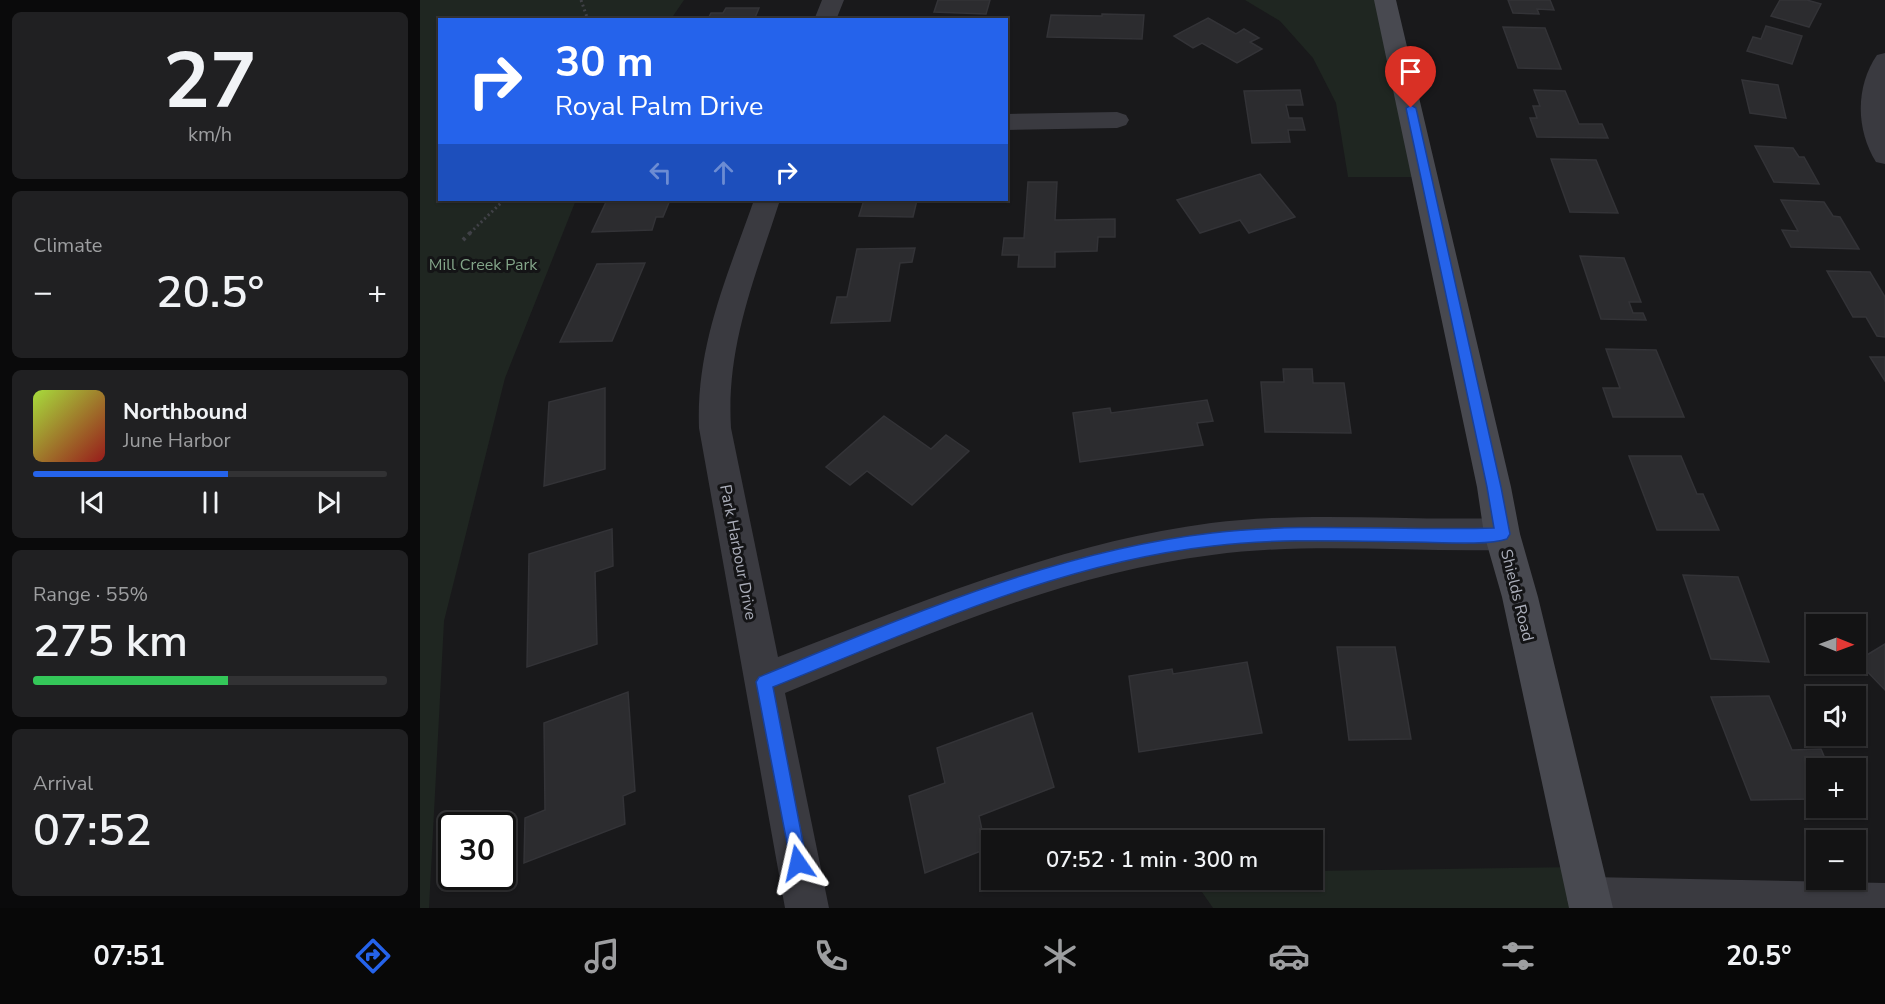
<!DOCTYPE html>
<html lang="en">
<head>
<meta charset="utf-8">
<style>
	:root { --surface:#131314; --page:#202022; --text:#f1f3f6; --muted:#9d9ea0; --line:#323234; --accent:#2563eb }
	body { margin:0; font-family:"Nunito Sans",sans-serif; background:var(--page); color:var(--text); height:100vh; display:flex; flex-direction:column; font-size:22px; white-space:nowrap }
	* { box-sizing:border-box; margin:0 }
	p { font-size:20px; color:var(--muted) }
	.icon { flex:none; width:33px; height:33px; fill:none; stroke:currentColor; stroke-width:2; stroke-linecap:round; stroke-linejoin:round }
	.map { position:relative; flex:1; overflow:hidden }
	.drawer { display:flex; flex-direction:column; gap:12px; padding:12px; background:#0a0a0b; width:420px }
	.drawer>* { flex:none }
	.guide { position:absolute; left:18px; top:18px; width:570px; height:183px; border-radius:0px; box-shadow:0 2px 4px #0004,0 0 0 2px var(--line); background:#2563eb; color:#fff; overflow:hidden }
	.needle { width:39px; rotate:91deg }
	.controls { position:absolute; left:1386px; top:614px; display:grid; gap:12px }
	.controls a { display:grid; place-items:center; width:60px; height:60px; border-radius:0px; background:var(--surface); box-shadow:0 2px 4px #0004,0 0 0 2px var(--line); font-size:30px }
	.speed { position:absolute; left:18px; top:812px; display:flex; gap:12px; font-size:30px; font-weight:700; text-align:center }
	.speed>* { display:grid; place-content:center; width:78px; height:78px; border-radius:50%; background:var(--surface); box-shadow:0 2px 4px #0004,0 0 0 2px var(--line); line-height:1 }
	.speed .limit { border:3px solid #111; border-radius:9px; background:#fff; color:#111 }
	.pin { position:absolute; display:grid; place-items:center; width:51px; height:51px; color:#fff; margin:-62px -26px; border-radius:50% 50% 50% 0; rotate:-45deg; box-shadow:0 0 6px #0007 }
	.pin .icon { rotate:45deg }
	.me { position:absolute; width:66px; margin:-33px; rotate:349deg; stroke-linejoin:round; filter:drop-shadow(0 0 4px #0008) }
	.turn { display:flex; align-items:center; gap:21px; height:126px; padding:0 18px; font-size:27px }
	.turn .icon { width:78px; height:78px; stroke-width:2.5 }
	.turn b { display:block; font-size:42px; line-height:51px }
	.lanes { display:flex; align-items:center; height:57px; padding:0 18px; background:#0003; justify-content:center; gap:30px; direction:ltr }
	.lanes .off { opacity:.35 }
	.big { font-size:45px; font-weight:600; line-height:1.1 }
	.drawer .widget { flex:1; display:flex; flex-direction:column; justify-content:center; gap:9px; min-width:0; padding:0 21px; border-radius:9px; background:var(--page) }
	.drawer .dial { align-items:center; gap:0 }
	.dial b { font-size:78px; line-height:1 }
	.song { display:flex; align-items:center; gap:18px }
	.cover { width:72px; height:72px; border-radius:9px; background:linear-gradient(135deg,hsl(80 70% 55%),hsl(0 70% 35%)) }
	.played { height:6px; border-radius:3px; background:linear-gradient(90deg,var(--accent) 55%,var(--line) 55%) }
	.keys { display:flex; justify-content:space-around; direction:ltr }
	.heat { display:flex; justify-content:space-between; align-items:center; font-size:33px; direction:ltr }
	.charge { height:9px; border-radius:4px; background:linear-gradient(90deg,#34c759 55%,var(--line) 0) }
	.trip { position:absolute; left:561px; top:830px; width:342px; height:60px; border-radius:0px; background:var(--surface); box-shadow:0 2px 4px #0004,0 0 0 2px var(--line); font-weight:600; line-height:60px; text-align:center }
	.menu { display:flex; height:96px; justify-content:space-around; align-items:center; background:#080808; color:var(--muted) }
	.menu .icon { width:42px; height:42px }
	.menu .selected { color:var(--accent) }
	.menu b { font-size:27px; color:var(--text) }
	main { display:flex; flex:1; min-height:0 }
	.map>svg:first-child { display:block }
	.green { fill:#1f2621 }
	.building { fill:#2c2c2f; stroke:#333337; stroke-width:1.5 }
	.lines { fill:none; stroke-linecap:round; stroke-linejoin:round }
	.path-far1 { stroke:#404147; stroke-width:3; stroke-dasharray:2 3; stroke-linecap:butt }
	.path { stroke:#404147; stroke-width:4; stroke-dasharray:3 4.5; stroke-linecap:butt }
	.street { fill:#3a3a40; fill-rule:evenodd }
	.secondary { fill:#484950; fill-rule:evenodd }
	.route { fill:#2563eb; stroke:#184099; stroke-width:1.5 }
	.labels { text-anchor:middle; stroke-width:6; stroke-linejoin:round; paint-order:stroke }
	.park-label { font-size:16px; fill:#83a589; stroke:#141416 }
	.street-label { font-size:16px; fill:#abaeba; stroke:#141416 }
</style>
</head>
<body>
<main>
<section class="drawer">
<div class="widget dial"><b>27</b><p>km/h</p></div>
<div class="widget"><p>Climate</p>
<div class="heat"><a>−</a><b class="big">20.5°</b><a>+</a></div>
</div>
<div class="widget">
<div class="song"><i class="cover"></i><div><b>Northbound</b><p>June Harbor</p></div></div>
<div class="played"></div>
<div class="keys"><svg class="icon" aria-label="previous" viewBox="0 0 24 24"><path d="M18 5L8 12l10 7zM5 5v14"/></svg><svg class="icon" aria-label="pause" viewBox="0 0 24 24"><path d="M8 5v14M16 5v14"/></svg><svg class="icon" aria-label="next" viewBox="0 0 24 24"><path d="M6 5l10 7-10 7zM19 5v14"/></svg></div>
</div>
<div class="widget"><p>Range · 55%</p><b class="big">275 km</b><div class="charge"></div></div>
<div class="widget"><p>Arrival</p><b class="big">07:52</b></div>
</section>
<div class="map">
<svg width="1465" height="908" viewBox="0 0 1465 908">
	<rect width="100%" height="100%" fill="#19191b"/>
	<g class="green">
		<polygon points="0,0 264,0 251,19 20,20 20,200 156,200 85,378 24,621 9,908 0,908"/>
		<polygon points="825,0 965,0 1006,177 928,177 916,103 893,58 860,21"/>
		<polygon points="1162,867 1171,908 793,908 773,879 892,879 893,871"/>
	</g>
	<g class="building">
		<polygon points="518,0 570,0 566,14 514,12"/>
		<polygon points="1088,0 1130,0 1134,10 1117,9 1119,14 1093,13"/>
		<polygon points="1360,0 1387,0 1401,4 1389,27 1351,16"/>
		<polygon points="306,8 339,8 334,20 277,20 288,19 291,13 303,13"/>
		<polygon points="682,14 724,15 722,39 627,37 631,15 682,16"/>
		<polygon points="788,18 816,34 824,29 839,38 830,42 842,49 817,63 782,43 773,48 754,36"/>
		<polygon points="1346,26 1382,36 1372,64 1327,51 1333,37 1341,39"/>
		<polygon points="1083,27 1125,28 1141,69 1098,68"/>
		<polygon points="1322,80 1358,85 1366,118 1330,113"/>
		<polygon points="880,90 883,105 866,105 869,118 882,118 885,130 868,130 870,142 832,143 824,91"/>
		<polygon points="1114,90 1145,91 1159,124 1182,124 1188,138 1117,137 1110,118 1117,118 1113,106 1120,106"/>
		<polygon points="1335,146 1373,148 1379,157 1384,157 1399,184 1354,182"/>
		<polygon points="1131,159 1176,160 1198,213 1150,212"/>
		<polygon points="840,174 875,217 829,233 820,220 780,233 757,200"/>
		<polygon points="608,182 637,182 635,220 695,219 695,237 678,237 677,251 635,252 635,267 598,267 599,255 582,255 584,238 604,238"/>
		<polygon points="187,200 250,200 243,217 236,217 232,230 172,232"/>
		<polygon points="444,200 497,200 493,217 439,216"/>
		<polygon points="1361,200 1404,202 1413,216 1420,217 1439,249 1371,247 1362,230 1378,231"/>
		<polygon points="495,248 492,262 480,263 470,321 411,323 417,297 427,297 437,249"/>
		<polygon points="1160,256 1204,258 1221,302 1209,302 1213,313 1223,313 1226,320 1181,319"/>
		<polygon points="225,263 192,341 140,342 177,264"/>
		<polygon points="1407,271 1450,272 1465,297 1465,337 1457,336 1446,317 1433,317"/>
		<polygon points="1186,349 1236,350 1264,417 1193,417 1183,388 1200,388"/>
		<polygon points="1450,357 1465,357 1465,381"/>
		<polygon points="863,369 892,369 893,383 924,383 931,433 845,432 841,382 864,382"/>
		<polygon points="185,388 185,469 124,486 129,402"/>
		<polygon points="787,400 793,421 777,423 783,445 660,462 653,413 690,408 691,413"/>
		<polygon points="464,416 511,449 526,435 549,451 492,505 447,471 430,485 406,467"/>
		<polygon points="1209,456 1261,456 1277,494 1283,494 1299,530 1237,530"/>
		<polygon points="192,529 193,566 175,572 177,644 107,667 109,554"/>
		<polygon points="1263,575 1318,577 1349,662 1291,659"/>
		<polygon points="1465,644 1465,690 1437,661"/>
		<polygon points="917,647 975,647 991,739 929,740"/>
		<polygon points="827,662 842,733 719,752 709,676 752,669 753,674"/>
		<polygon points="208,692 215,791 203,796 205,824 104,863 105,818 125,810 124,723"/>
		<polygon points="1349,696 1372,750 1401,749 1409,768 1396,768 1396,799 1331,800 1291,697"/>
		<polygon points="612,713 634,787 559,816 566,849 505,873 489,796 525,783 517,748"/>
	</g>
	<g class="lines">
		<g class="path-far1">
			<polyline points="161,0 168,20"/>
			<polyline points="50,233 84,200"/>
		</g>
		<polyline class="path" points="43,240 52,231"/>
		<g class="street">
			<polygon points="402,0 424,0 416,20 394,20"/>
			<path d="M 1465,53 L 1465,164 L 1456,162 C 1436,130 1435,87 1457,55 Z"/>
			<polygon points="697,112 706,115 709,120 706,125 697,128 586,130 586,114"/>
			<path d="M 334,200 L 360,200 C 335,278 306,345 311,428 L 358,657 C 499,603 640,543 791,523 C 887,511 986,521 1082,518 L 1094,523 L 1100,534 L 1094,545 L 1082,550 C 986,552 888,542 792,555 C 642,574 504,636 365,693 L 409,908 L 365,908 L 279,428 C 276,345 307,277 334,200 Z"/>
			<polygon points="1169,877 1465,883 1465,908 1151,908 1147,899 1153,883"/>
		</g>
		<polygon class="secondary" points="954,0 976,0 1091,487 1100,534 1118,597 1193,908 1149,908 1082,597 1064,534 1057,487"/>
	</g>
	<path class="route" d="M 991,105 L 996,108 L 1081,487 L 1090,534 L 1087,539 C 1068,546 1015,542 992,542 C 926,541 859,538 793,546 C 638,563 496,630 353,687 L 387,863 L 385,869 L 378,872 L 372,869 L 336,682 L 339,677 C 485,617 634,551 792,533 C 886,522 980,531 1074,528 L 1067,487 L 986,108 Z"/>
	<g class="labels">
		<g class="park-label">
			<text x="63" y="270">Mill Creek Park</text>
		</g>
		<g class="street-label">
			<text transform="translate(319 552) rotate(79)" y="6">Park Harbour Drive</text>
			<text transform="translate(1098 595) rotate(76)" y="6">Shields Road</text>
		</g>
	</g>
</svg>
<div class="controls">
<a><svg class="needle" viewBox="-14 -14 28 28"><path d="M0-13l5 13h-10z" fill="#e53935"/><path d="M0 13l5-13h-10z" fill="#9d9ea0"/></svg></a>
<a><svg class="icon" aria-label="sound" viewBox="0 0 24 24"><path d="M4 9h4l5-4v14l-5-4H4zM17 9q2 3 0 6"/></svg></a>
<a>+</a>
<a>−</a>
</div>
<div class="speed"><div class="limit">30</div></div>
<div class="pin" style="left:991px;top:108px;background:#d93025"><svg class="icon" aria-label="arrive" viewBox="0 0 24 24"><path d="M6 21V4h12l-3 4 3 4H6"/></svg></div>
<svg class="me" style="left:378px;top:863px" viewBox="-20 -20 40 40"><path d="M0-17L14 15 0 8-14 15z" fill="#2563eb" stroke="#fff" stroke-width="4"/></svg>
<div class="trip">07:52 · 1 min · 300 m</div>
<div class="guide">
<div class="turn"><svg class="icon" aria-label="right" viewBox="0 0 24 24"><path d="M7 20v-9h11M14 6l5 5-5 5"/></svg><div><b>30 m</b>Royal Palm Drive</div></div>
<div class="lanes"><svg class="icon off" aria-label="left" viewBox="0 0 24 24"><path d="M17 20v-9H6M10 6l-5 5 5 5"/></svg><svg class="icon off" aria-label="ahead" viewBox="0 0 24 24"><path d="M12 20V5M6 11l6-6 6 6"/></svg><svg class="icon" aria-label="right" viewBox="0 0 24 24"><path d="M7 20v-9h11M14 6l5 5-5 5"/></svg></div>
</div>
</div>
</main>
<nav class="menu">
<b>07:51</b>
<svg class="icon selected" aria-label="directions" viewBox="0 0 24 24"><path d="M12 3l9 9-9 9-9-9zM9 14v-3h6M13 9l2 2-2 2"/></svg>
<svg class="icon" aria-label="music" viewBox="0 0 24 24"><path d="M9 18V5l10-2v13"/><circle cx="6" cy="18" r="3"/><circle cx="16" cy="16" r="3"/></svg>
<svg class="icon" aria-label="phone" viewBox="0 0 24 24"><path d="M5 4h4l2 5-3 2q2 4 5 5l2-3 5 2v4C11 20 4 13 5 4z"/></svg>
<svg class="icon" aria-label="climate" viewBox="0 0 24 24"><path d="M12 3v18M4 7l16 10M4 17L20 7"/></svg>
<svg class="icon" aria-label="car" viewBox="0 0 24 24"><path d="M5 17H2v-5l4-1 3-4h7l3 4 3 1v5h-3M9 17h6M6 11h13"/><circle cx="7" cy="17" r="2"/><circle cx="17" cy="17" r="2"/></svg>
<svg class="icon" aria-label="filters" viewBox="0 0 24 24"><path d="M4 7h16M4 17h16"/><circle cx="9" cy="7" r="2"/><circle cx="15" cy="17" r="2"/></svg>
<b>20.5°</b>
</nav>
</body>
</html>
